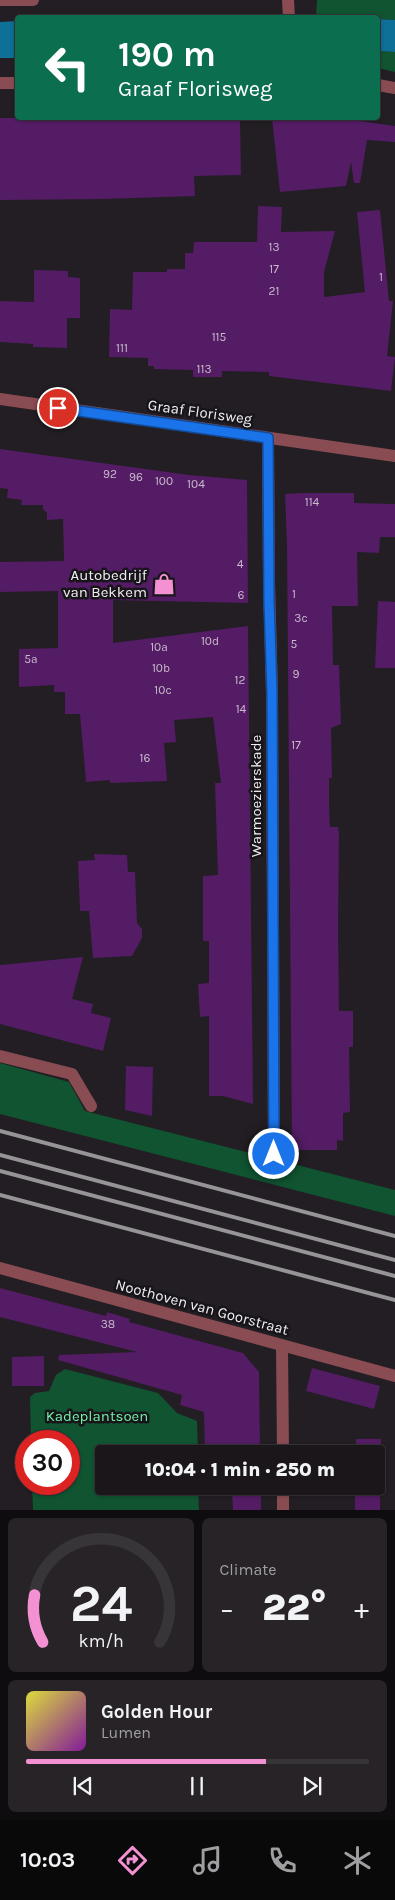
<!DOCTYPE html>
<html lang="en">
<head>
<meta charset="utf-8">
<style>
	:root { --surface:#1a161a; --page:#272327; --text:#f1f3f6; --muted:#9f9fa2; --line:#383539; --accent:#f491d3 }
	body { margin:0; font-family:Karla,sans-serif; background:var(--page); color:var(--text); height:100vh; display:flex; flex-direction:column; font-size:19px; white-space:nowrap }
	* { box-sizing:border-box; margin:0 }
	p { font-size:16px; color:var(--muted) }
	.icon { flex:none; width:28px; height:28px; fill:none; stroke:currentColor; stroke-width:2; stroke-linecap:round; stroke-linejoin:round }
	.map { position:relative; height:1510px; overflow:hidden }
	.panel { display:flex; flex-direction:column; gap:8px; padding:8px; background:#0e0c0e; flex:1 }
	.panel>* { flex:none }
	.banner { position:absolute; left:15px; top:15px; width:365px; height:105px; border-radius:5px; box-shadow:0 1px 4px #0004,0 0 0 1px var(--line); background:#0b6e4f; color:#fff; overflow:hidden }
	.speed { position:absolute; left:15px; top:1430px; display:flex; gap:10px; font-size:25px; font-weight:700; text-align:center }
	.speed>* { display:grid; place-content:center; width:65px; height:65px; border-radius:50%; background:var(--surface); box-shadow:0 1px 4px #0004,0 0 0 1px var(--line); line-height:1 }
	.speed .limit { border:8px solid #d22; background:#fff; color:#111 }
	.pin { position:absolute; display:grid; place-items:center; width:42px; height:42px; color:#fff; margin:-21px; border:2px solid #fff; border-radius:50%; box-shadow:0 1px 5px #0007 }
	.me { position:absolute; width:55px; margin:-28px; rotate:0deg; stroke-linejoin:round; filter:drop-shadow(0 0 4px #0008) }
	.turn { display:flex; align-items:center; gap:18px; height:105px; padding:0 20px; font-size:22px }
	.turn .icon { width:65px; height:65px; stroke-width:2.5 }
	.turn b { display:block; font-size:35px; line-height:42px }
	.big { font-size:38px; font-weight:800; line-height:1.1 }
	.panel .tile { flex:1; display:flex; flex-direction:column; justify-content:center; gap:8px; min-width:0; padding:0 18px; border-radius:8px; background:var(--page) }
	.panel .dial { align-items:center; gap:0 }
	.dial svg { height:130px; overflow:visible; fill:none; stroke:var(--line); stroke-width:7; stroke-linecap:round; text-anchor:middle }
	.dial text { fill:var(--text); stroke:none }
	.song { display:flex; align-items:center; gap:15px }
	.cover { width:60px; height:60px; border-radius:8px; background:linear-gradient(135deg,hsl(60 70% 55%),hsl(290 70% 35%)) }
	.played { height:5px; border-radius:2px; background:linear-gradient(90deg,var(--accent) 70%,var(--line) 70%) }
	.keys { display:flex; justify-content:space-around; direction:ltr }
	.heat { display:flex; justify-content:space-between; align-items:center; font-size:28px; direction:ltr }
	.panel .tiles { flex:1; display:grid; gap:8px; grid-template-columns:1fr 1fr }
	.tile:last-child { grid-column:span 2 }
	.trip { position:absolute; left:95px; top:1445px; width:290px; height:50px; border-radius:5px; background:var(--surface); box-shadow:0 1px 4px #0004,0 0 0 1px var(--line); font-weight:800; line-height:50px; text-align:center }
	.dock { display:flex; height:80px; justify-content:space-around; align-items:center; background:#0a090a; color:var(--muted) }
	.dock .icon { width:35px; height:35px }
	.dock .selected { color:var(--accent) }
	.dock b { font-size:22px; color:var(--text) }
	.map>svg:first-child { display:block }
	.green { fill:#105431 }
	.water { fill:#0e6f97 }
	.building { fill:#531c64 }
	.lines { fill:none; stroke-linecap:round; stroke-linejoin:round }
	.minor { stroke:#8a4c53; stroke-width:12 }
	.tertiary { stroke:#8a4c53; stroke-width:12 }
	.rail { stroke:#979498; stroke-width:4 }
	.route-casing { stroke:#114b97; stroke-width:12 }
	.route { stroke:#1a73e8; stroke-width:9 }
	.labels { text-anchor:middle; stroke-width:5; stroke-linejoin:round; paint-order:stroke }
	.number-label { font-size:12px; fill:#cabace }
	.street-label { font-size:15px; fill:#f1eef2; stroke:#18151a }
	.poi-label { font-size:15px; fill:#f1eef2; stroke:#18151a; text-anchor:end }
	.park-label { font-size:15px; fill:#70f2a6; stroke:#18151a }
</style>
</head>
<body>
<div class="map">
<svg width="395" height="1510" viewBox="0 0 395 1510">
	<rect width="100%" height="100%" fill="#221e23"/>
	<g class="green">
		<polygon points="317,0 395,0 395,20 378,19 378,18 316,17"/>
		<polygon points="378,51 395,52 395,72 378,68"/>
		<polygon points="0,1063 69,1082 85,1111 395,1190 395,1216 0,1114"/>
		<polygon points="65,1369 158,1393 177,1413 197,1421 198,1454 104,1454 104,1486 198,1486 199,1510 33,1510 32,1484 69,1484 69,1441 31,1441 30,1397 35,1393 49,1391 56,1375"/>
	</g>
	<g class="water">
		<polygon points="378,19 395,20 395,52 378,51"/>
		<polygon points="17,21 17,58 0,58 0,22"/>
	</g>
	<g class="building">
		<polygon points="0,118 240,118 241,175 194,176 195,196 104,199 0,200"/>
		<polygon points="272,118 339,118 395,126 395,142 367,140 360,183 354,183 351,162 346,186 280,192"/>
		<polygon points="258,206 282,207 281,232 335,231 324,272 324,297 365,292 357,212 380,210 389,301 393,301 387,356 395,357 391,391 269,376 269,372 222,371 222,377 193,377 193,370 154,369 154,366 148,366 148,358 109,357 110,309 132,310 133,272 167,272 167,269 185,269 185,253 193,253 194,242 257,242"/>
		<polygon points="34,270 68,271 68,277 80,278 80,318 67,318 67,348 33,347 33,344 0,342 0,301 34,302"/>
		<polygon points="0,449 189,475 247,480 248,603 113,600 113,643 248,626 253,1104 223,1096 209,1096 209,1016 200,1017 198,984 209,983 209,941 203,941 203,876 218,875 215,783 221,783 213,717 174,720 176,742 164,743 167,781 110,783 110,780 86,782 80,714 65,714 65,692 54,692 54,685 19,687 19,649 58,648 58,591 0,592 0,562 64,561 63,519 47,520 47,513 43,509 43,505 21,505 22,500 7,498 8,489 0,488"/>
		<polygon points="303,493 354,493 354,503 395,504 395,537 380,537 379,553 357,552 358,606 332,606 333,665 339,665 341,724 331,728 332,778 329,778 329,804 330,827 338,827 339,834 338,927 339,1011 353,1011 353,1047 349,1047 350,1112 343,1113 343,1141 337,1140 337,1150 292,1150 287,545 285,494"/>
		<polygon points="378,601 395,602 395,668 375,668"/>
		<polygon points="94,854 127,855 128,872 135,872 137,923 142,929 142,938 132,956 93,958 89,911 80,911 78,861 95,860"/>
		<polygon points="83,957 72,999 93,1004 91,1013 111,1018 103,1051 0,1024 0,965"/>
		<polygon points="126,1066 153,1067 152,1116 125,1110"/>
		<polygon points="0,1288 106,1316 107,1312 130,1319 129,1322 243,1353 259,1372 260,1454 205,1454 204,1412 180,1405 182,1395 58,1360 59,1355 137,1352 0,1317"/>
		<polygon points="44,1356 44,1386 12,1386 12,1357"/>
		<polygon points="312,1368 380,1386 374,1409 306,1391"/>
		<polygon points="356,1439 381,1439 380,1510 355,1510 355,1486 376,1486 376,1454 356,1454"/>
		<polygon points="205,1486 261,1486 261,1510 233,1510 232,1492 205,1493"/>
	</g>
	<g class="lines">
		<g class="minor">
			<polyline points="0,0 33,0"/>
			<polyline points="288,0 289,18"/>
			<polyline points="0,83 18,83"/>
			<polyline points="378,85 395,88"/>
			<polyline points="268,438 269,582 272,693 274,1154"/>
			<polyline points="0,1056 72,1074 91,1106"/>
			<polyline points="0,1268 395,1376"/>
			<polyline points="282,1346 283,1454"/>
			<polyline points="283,1486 283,1510"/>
		</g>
		<polyline class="tertiary" points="0,399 395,456"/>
		<g class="rail">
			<polyline points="0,1131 395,1236"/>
			<polyline points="0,1155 395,1260"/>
			<polyline points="0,1171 395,1276"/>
			<polyline points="0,1195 395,1300"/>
		</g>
	</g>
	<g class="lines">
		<g class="route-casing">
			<polyline id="route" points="58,408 268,438 269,600 272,693 274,1154"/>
		</g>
		<use href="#route" class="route"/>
	</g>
	<defs>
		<g id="shop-bare" transform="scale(1.725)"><path d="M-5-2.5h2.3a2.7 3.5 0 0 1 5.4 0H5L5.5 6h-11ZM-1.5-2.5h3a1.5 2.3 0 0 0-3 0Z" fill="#f491d3" stroke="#18151a" stroke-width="2.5" paint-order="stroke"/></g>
	</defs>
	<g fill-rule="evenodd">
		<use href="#shop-bare" x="164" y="584"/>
	</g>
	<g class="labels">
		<g class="number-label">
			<text x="274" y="251">13</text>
			<text x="274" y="273">17</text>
			<text x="381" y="281">1</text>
			<text x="274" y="295">21</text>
			<text x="219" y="341">115</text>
			<text x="122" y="352">111</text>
			<text x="204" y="373">113</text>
			<text x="110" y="478">92</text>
			<text x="136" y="481">96</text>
			<text x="164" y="485">100</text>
			<text x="196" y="488">104</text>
			<text x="312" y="506">114</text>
			<text x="240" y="568">4</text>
			<text x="294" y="598">1</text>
			<text x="241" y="599">6</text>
			<text x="301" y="622">3c</text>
			<text x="210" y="645">10d</text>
			<text x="294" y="648">5</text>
			<text x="159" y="651">10a</text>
			<text x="31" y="663">5a</text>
			<text x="161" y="672">10b</text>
			<text x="296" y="678">9</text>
			<text x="240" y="684">12</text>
			<text x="163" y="694">10c</text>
			<text x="241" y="713">14</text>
			<text x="296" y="749">17</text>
			<text x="145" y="762">16</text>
			<text x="108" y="1328">38</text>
		</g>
		<g class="street-label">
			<text transform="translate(200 412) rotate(8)" y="5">Graaf Florisweg</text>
			<text transform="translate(256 796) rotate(-90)" y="5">Warmoezierskade</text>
			<text transform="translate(202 1307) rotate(15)" y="5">Noothoven van Goorstraat</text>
		</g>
		<g class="poi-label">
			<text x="147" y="580">Autobedrijf<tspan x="147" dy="17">van Bekkem</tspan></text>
		</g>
		<g class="park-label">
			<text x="97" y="1421">Kadeplantsoen</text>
		</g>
	</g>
</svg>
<div class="speed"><div class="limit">30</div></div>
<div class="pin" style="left:58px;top:408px;background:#d93025"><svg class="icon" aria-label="arrive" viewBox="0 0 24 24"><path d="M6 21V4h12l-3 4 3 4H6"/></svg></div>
<svg class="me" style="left:274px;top:1154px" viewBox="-20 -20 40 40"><circle r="17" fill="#1a73e8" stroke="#fff" stroke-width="3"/><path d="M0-11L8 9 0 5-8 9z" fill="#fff"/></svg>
<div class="trip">10:04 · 1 min · 250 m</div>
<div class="banner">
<div class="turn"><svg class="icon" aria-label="left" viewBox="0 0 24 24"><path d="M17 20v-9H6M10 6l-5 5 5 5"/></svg><div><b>190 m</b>Graaf Florisweg</div></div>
</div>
</div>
<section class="panel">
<div class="tiles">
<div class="tile dial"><svg viewBox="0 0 100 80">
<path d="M14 69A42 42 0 1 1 86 69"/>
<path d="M14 69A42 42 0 0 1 9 40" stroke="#f491d3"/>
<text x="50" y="56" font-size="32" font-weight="700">24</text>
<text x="50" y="72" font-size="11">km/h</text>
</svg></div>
<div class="tile"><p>Climate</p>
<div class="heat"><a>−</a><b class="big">22°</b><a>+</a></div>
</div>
<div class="tile">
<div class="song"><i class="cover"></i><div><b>Golden Hour</b><p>Lumen</p></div></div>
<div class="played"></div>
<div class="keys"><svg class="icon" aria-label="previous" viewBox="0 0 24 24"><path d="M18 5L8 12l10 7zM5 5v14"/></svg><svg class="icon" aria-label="pause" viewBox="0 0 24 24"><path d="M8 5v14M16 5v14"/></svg><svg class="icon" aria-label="next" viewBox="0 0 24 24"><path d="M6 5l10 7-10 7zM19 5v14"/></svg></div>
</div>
</div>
</section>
<nav class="dock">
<b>10:03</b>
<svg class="icon selected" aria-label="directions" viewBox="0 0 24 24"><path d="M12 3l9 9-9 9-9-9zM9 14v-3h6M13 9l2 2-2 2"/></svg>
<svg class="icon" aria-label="music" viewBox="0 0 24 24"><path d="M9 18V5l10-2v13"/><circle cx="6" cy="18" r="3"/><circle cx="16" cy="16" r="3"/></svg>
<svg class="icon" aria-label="phone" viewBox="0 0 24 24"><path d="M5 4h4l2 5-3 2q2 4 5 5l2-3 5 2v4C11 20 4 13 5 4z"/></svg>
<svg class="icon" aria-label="climate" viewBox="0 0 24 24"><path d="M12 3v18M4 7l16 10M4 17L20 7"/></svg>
</nav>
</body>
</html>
